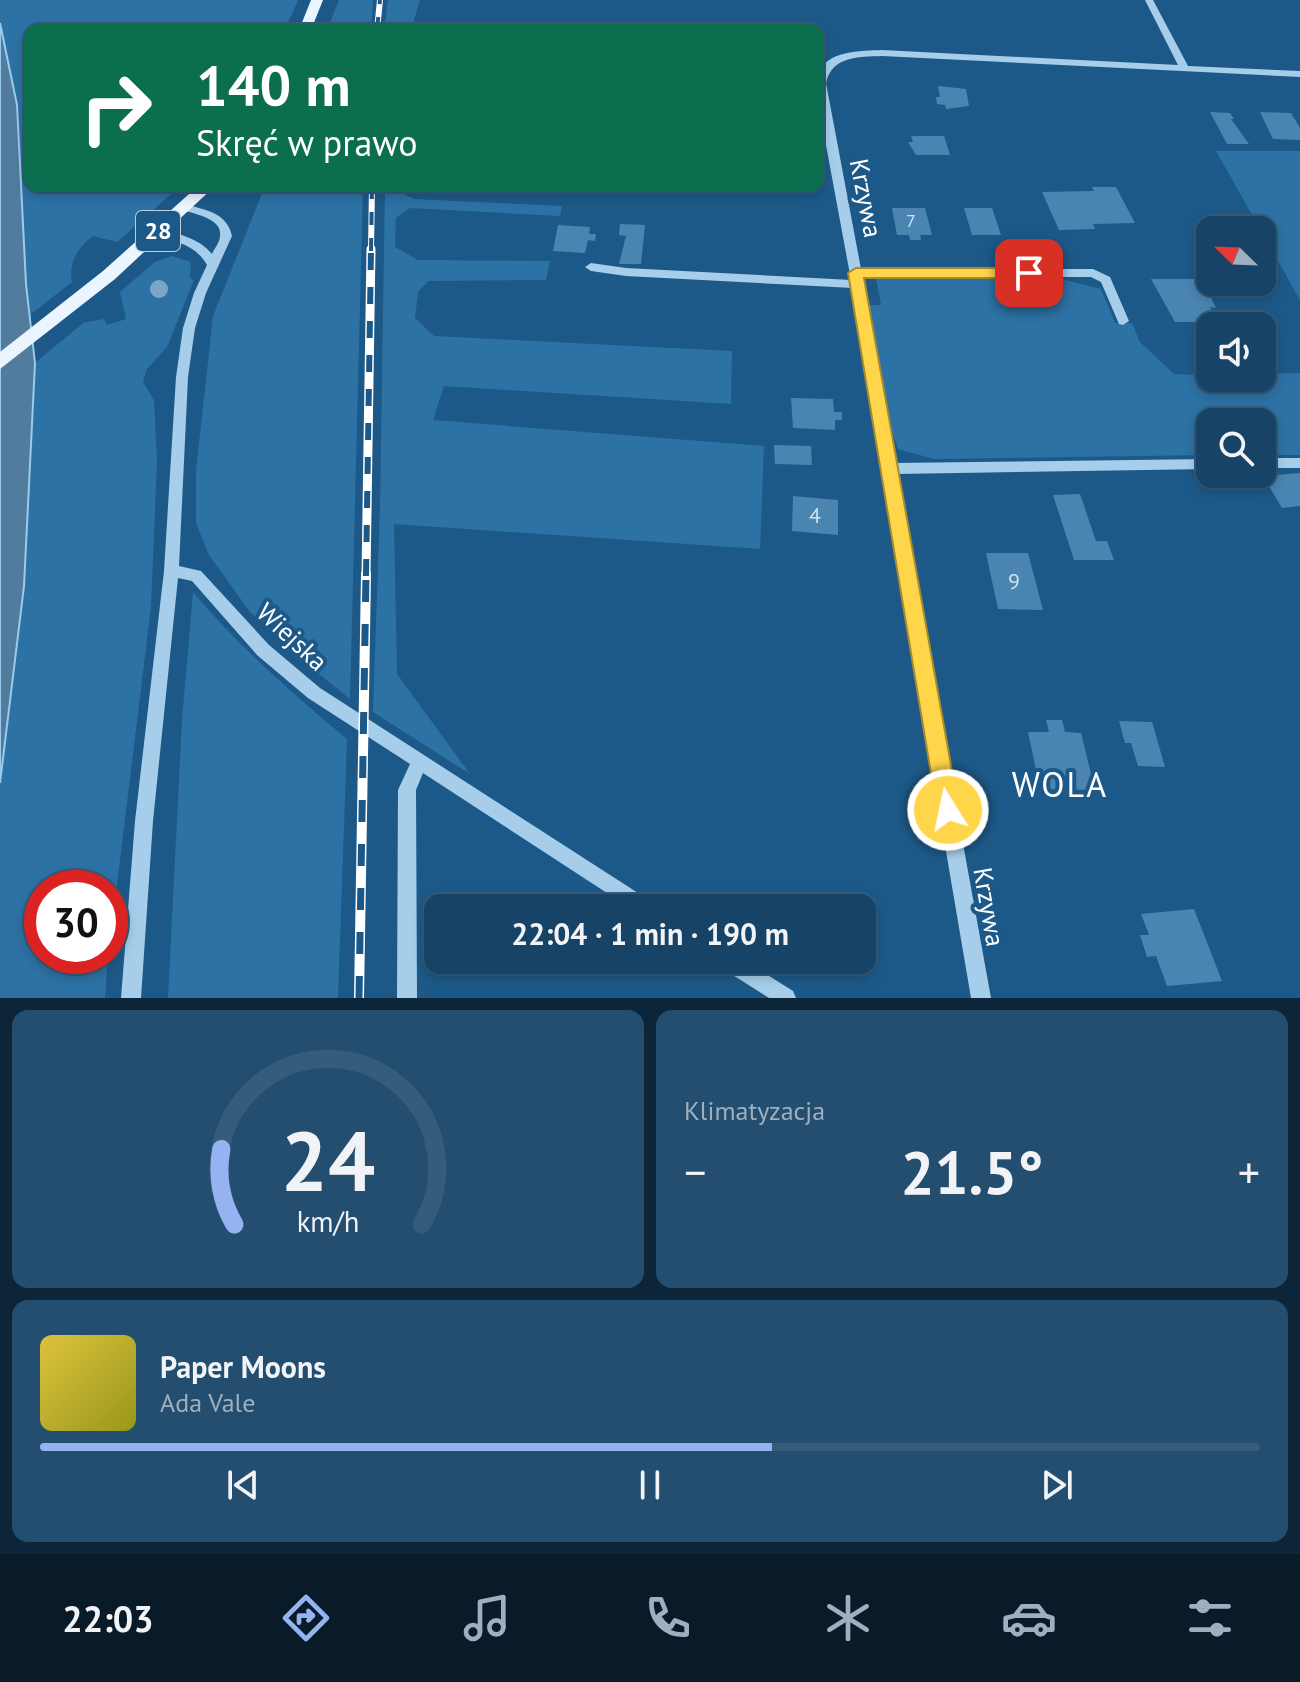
<!DOCTYPE html>
<html lang="pl">
<head>
<meta charset="utf-8">
<style>
	:root { --surface:#164366; --page:#234e6f; --text:#f1f3f6; --muted:#9eb0bf; --line:#355c7a; --accent:#95b2f1 }
	body { margin:0; font-family:"PT Sans",sans-serif; background:var(--page); color:var(--text); height:100vh; display:flex; flex-direction:column; font-size:30px; white-space:nowrap }
	* { box-sizing:border-box; margin:0 }
	p { font-size:26px; color:var(--muted) }
	.icon { flex:none; width:44px; height:44px; fill:none; stroke:currentColor; stroke-width:2; stroke-linecap:round; stroke-linejoin:round }
	.map { position:relative; height:998px; overflow:hidden }
	.details { display:flex; flex-direction:column; gap:12px; padding:12px; background:#0c2538; flex:1 }
	.details>* { flex:none }
	.banner { position:absolute; left:24px; top:24px; width:800px; height:168px; border-radius:16px; box-shadow:0 4px 12px #0003,0 0 0 2px var(--line); background:#0b6e4f; color:#fff; overflow:hidden }
	.needle { width:52px; rotate:293deg }
	.tools { position:absolute; left:1196px; top:216px; display:grid; gap:16px }
	.tools a { display:grid; place-items:center; width:80px; height:80px; border-radius:16px; background:var(--surface); box-shadow:0 4px 12px #0003,0 0 0 2px var(--line); font-size:40px }
	.speed { position:absolute; left:24px; top:870px; display:flex; gap:16px; font-size:40px; font-weight:700; text-align:center }
	.speed>* { display:grid; place-content:center; width:104px; height:104px; border-radius:50%; background:var(--surface); box-shadow:0 4px 12px #0003,0 0 0 2px var(--line); line-height:1 }
	.speed .limit { border:12px solid #d22; background:#fff; color:#111 }
	.pin { position:absolute; display:grid; place-items:center; width:68px; height:68px; color:#fff; margin:-34px; border-radius:16px; box-shadow:0 4px 12px #0006 }
	.me { position:absolute; width:88px; margin:-44px; rotate:350deg; stroke-linejoin:round; filter:drop-shadow(0 0 6px #0008) }
	.turn { display:flex; align-items:center; gap:28px; height:168px; padding:0 40px; font-size:36px }
	.turn .icon { width:104px; height:104px; stroke-width:2.5 }
	.turn b { display:block; font-size:56px; line-height:68px }
	.big { font-size:60px; font-weight:700; line-height:1.1 }
	.details .card { flex:1; display:flex; flex-direction:column; justify-content:center; gap:12px; min-width:0; padding:0 28px; border-radius:16px; background:var(--page) }
	.details .dial { align-items:center; gap:0 }
	.dial svg { height:208px; overflow:visible; fill:none; stroke:var(--line); stroke-width:7; stroke-linecap:round; text-anchor:middle }
	.dial text { fill:var(--text); stroke:none }
	.song { display:flex; align-items:center; gap:24px }
	.cover { width:96px; height:96px; border-radius:12px; background:linear-gradient(135deg,hsl(50 70% 55%),hsl(60 70% 35%)) }
	.played { height:8px; border-radius:4px; background:linear-gradient(90deg,var(--accent) 60%,var(--line) 60%) }
	.keys { display:flex; justify-content:space-around; direction:ltr }
	.heat { display:flex; justify-content:space-between; align-items:center; font-size:44px; direction:ltr }
	.details .tiles { flex:1; display:grid; gap:12px; grid-template-columns:1fr 1fr }
	.card:last-child { grid-column:span 2 }
	.trip { position:absolute; left:424px; top:894px; width:452px; height:80px; border-radius:16px; background:var(--surface); box-shadow:0 4px 12px #0003,0 0 0 2px var(--line); font-weight:700; line-height:80px; text-align:center }
	.dock { display:flex; height:128px; justify-content:space-around; align-items:center; background:#091b29; color:var(--muted) }
	.dock .icon { width:56px; height:56px }
	.dock .active { color:var(--accent) }
	.dock b { font-size:36px; color:var(--text) }
	.map>svg:first-child { display:block }
	.green { fill:#2d72a4 }
	.water { fill:#517c9d; stroke:#9acbed; stroke-width:2 }
	.building { fill:#4a85b2 }
	.lines { fill:none; stroke-linecap:round; stroke-linejoin:round }
	.minor { fill:#a6ceeb; fill-rule:evenodd }
	.major { fill:#ebf5ff; fill-rule:evenodd }
	.rail-far2-casing { stroke:#fff; stroke-width:6 }
	.rail-far1-casing { stroke:#fff; stroke-width:9 }
	.rail-casing { stroke:#fff; stroke-width:10 }
	.rail-far2 { stroke:#1d5988; stroke-width:4; stroke-dasharray:13; stroke-linecap:butt }
	.rail-far1 { stroke:#1d5988; stroke-width:6; stroke-dasharray:17; stroke-linecap:butt }
	.rail { stroke:#1d5988; stroke-width:7; stroke-dasharray:22; stroke-linecap:butt }
	.tree { fill:#7da6c6 }
	.route { fill:#ffd54a; stroke:#a68a30; stroke-width:2 }
	.labels { text-anchor:middle; stroke-width:8; stroke-linejoin:round; paint-order:stroke }
	.far-number-label { font-size:18px; fill:#d2e0ec }
	.number-label { font-size:22px; fill:#d2e0ec }
	.shield { fill:#1d5988; stroke:#bbcddb; stroke-width:2 }
	.shield-label { font-size:24px; font-weight:bold; fill:#fff }
	.street-label { font-size:26px; fill:#fff; stroke:#1d5988 }
	.near-neighbourhood-label { font-size:34px; letter-spacing:2px; fill:#fff; stroke:#1d5988 }
</style>
</head>
<body>
<div class="map">
<svg width="1300" height="998" viewBox="0 0 1300 998">
	<rect width="100%" height="100%" fill="#1d5988"/>
	<g class="green">
		<path d="M 0,0 L 298,0 L 285,30 L 213,26 L 30,30 L 30,186 L 89,186 L 92,194 L 122,186 L 175,186 L 177,189 L 117,242 L 93,236 C 78,247 68,263 72,282 L 31,314 L 26,284 L 17,105 L 0,23 Z"/>
		<polygon points="339,0 373,0 371,30 327,30"/>
		<polygon points="388,0 420,0 411,30 384,30"/>
		<polygon points="1216,151 1300,151 1300,300"/>
		<polygon points="265,186 363,186 350,699 288,649 250,612 209,555 196,523 196,470 213,316"/>
		<polygon points="385,186 396,186 396,190 414,199 562,206 560,216 410,208 396,218 395,247 418,260 550,261 546,280 428,281 418,292 415,318 434,336 732,351 731,404 444,386 433,420 764,446 760,549 394,524 397,674 470,774 373,712 380,507"/>
		<polygon points="172,256 191,262 190,278 194,280 167,347 147,369 143,382 154,400 157,461 151,607 110,941 110,888 42,888 42,956 108,956 105,998 0,998 0,783 24,586 35,363 83,323 104,319 107,325 126,319 120,292 155,262"/>
		<polygon points="1054,277 1101,289 1115,323 1132,323 1140,342 1174,374 1262,378 1262,374 1300,373 1300,455 1262,455 1262,422 1210,422 1210,455 934,459 898,449 886,411 867,305 881,305 876,278"/>
		<path d="M 193,592 C 239,647 292,693 347,739 L 338,998 L 168,998 L 182,720 Z"/>
	</g>
	<polygon class="water" points="0,23 17,105 26,284 35,363 24,586 0,783"/>
	<g class="building">
		<polygon points="938,86 966,89 969,106 946,109 945,105 937,104 936,97 940,97"/>
		<polygon points="1210,112 1230,113 1234,119 1231,119 1249,144 1227,144"/>
		<polygon points="1260,112 1291,113 1300,128 1300,140 1273,139"/>
		<polygon points="911,136 944,136 950,155 916,155 908,142 913,142"/>
		<polygon points="1092,187 1116,187 1135,223 1093,224 1095,229 1059,230 1042,192 1094,191"/>
		<polygon points="892,208 925,208 932,235 920,235 921,240 910,240 909,235 897,235"/>
		<polygon points="964,208 992,208 1001,235 972,235"/>
		<polygon points="620,224 645,225 641,264 619,264 626,236 619,235"/>
		<polygon points="558,225 590,227 589,234 596,234 595,241 588,240 585,253 553,251"/>
		<polygon points="1151,279 1202,279 1216,308 1210,307 1217,322 1175,322"/>
		<polygon points="791,398 833,399 834,412 842,412 842,420 835,420 835,430 793,428"/>
		<polygon points="774,445 811,446 812,465 775,464"/>
		<polygon points="1300,473 1300,506 1282,508 1263,476"/>
		<polygon points="1080,494 1096,541 1107,541 1114,560 1074,560 1053,495"/>
		<polygon points="793,496 838,500 838,535 792,531"/>
		<polygon points="986,553 1028,553 1043,610 998,609"/>
		<polygon points="1046,720 1062,720 1065,732 1081,733 1095,790 1040,789 1028,732 1049,732"/>
		<polygon points="1119,721 1152,722 1165,767 1138,766 1131,743 1125,743"/>
		<polygon points="1194,909 1222,981 1167,986 1156,956 1147,957 1140,935 1149,935 1141,914"/>
	</g>
	<g class="lines">
		<g class="minor">
			<path d="M 1145,0 L 1153,0 L 1188,66 L 1300,71 L 1300,77 L 882,56 C 858,57 832,56 826,83 L 861,269 L 1093,269 L 1110,277 L 1129,321 L 1123,325 L 1119,324 L 1101,282 L 1091,277 L 862,277 L 883,384 L 894,463 L 1210,459 L 1210,469 L 896,474 L 991,998 L 971,998 L 881,469 L 871,384 L 853,288 L 626,276 L 591,271 L 585,267 L 591,263 L 626,268 L 851,280 L 818,102 C 818,94 816,83 818,75 C 825,50 862,51 882,50 L 1178,65 Z"/>
			<path d="M 184,204 C 205,210 227,212 232,236 L 206,293 L 195,328 L 188,377 L 179,566 L 201,571 L 269,645 L 320,688 L 652,902 L 655,908 L 630,908 L 423,773 L 416,790 L 417,998 L 397,998 L 398,790 L 410,764 L 308,698 L 257,655 L 192,581 L 178,578 L 153,821 L 141,998 L 121,998 L 135,821 L 164,571 L 176,377 L 183,328 L 194,293 L 207,265 C 195,244 175,241 153,235 L 151,232 L 157,228 C 177,234 198,237 212,254 C 214,249 220,242 220,236 C 223,218 193,214 180,209 L 179,207 Z"/>
			<rect x="1262" y="458" width="38" height="10"/>
			<polygon points="718,960 744,960 793,991 796,998 769,998 720,967"/>
		</g>
		<g class="major">
			<polygon points="311,0 323,0 311,30 299,30"/>
			<polygon points="198,186 215,186 115,279 0,369 0,352 103,271"/>
		</g>
		<g class="rail-far2-casing">
			<g id="rail-far2">
				<polyline points="377,30 380,0"/>
				<polyline points="371,251 372,186"/>
			</g>
		</g>
		<g class="rail-far1-casing">
			<polyline id="rail-far1" points="366,576 371,249"/>
		</g>
		<g class="rail-casing">
			<polyline id="rail" points="359,998 366,574"/>
		</g>
		<use href="#rail-far2" class="rail-far2"/>
		<use href="#rail-far1" class="rail-far1"/>
		<use href="#rail" class="rail"/>
	</g>
	<circle class="tree" cx="159" cy="289" r="9"/>
	<polygon class="route" points="856,268 1029,268 1036,273 1029,278 864,278 959,810 956,818 948,822 940,818 937,810 848,273"/>
	<g class="labels">
		<g class="far-number-label">
			<text x="911" y="227">7</text>
		</g>
		<g class="number-label">
			<text x="815" y="523">4</text>
			<text x="1014" y="589">9</text>
		</g>
		<rect class="shield" x="136" y="211" width="44" height="40" rx="6"/>
		<g class="shield-label">
			<text x="158" y="239">28</text>
		</g>
		<g class="street-label">
			<text transform="translate(866 198) rotate(79)" y="9">Krzywa</text>
			<text transform="translate(292 637) rotate(43)" y="9">Wiejska</text>
			<text transform="translate(989 907) rotate(80)" y="9">Krzywa</text>
		</g>
		<g class="near-neighbourhood-label">
			<text x="1060" y="797">WOLA</text>
		</g>
	</g>
</svg>
<div class="tools">
<a><svg class="needle" viewBox="-14 -14 28 28"><path d="M0-13l5 13h-10z" fill="#e53935"/><path d="M0 13l5-13h-10z" fill="#9eb0bf"/></svg></a>
<a><svg class="icon" aria-label="sound" viewBox="0 0 24 24"><path d="M4 9h4l5-4v14l-5-4H4zM17 9q2 3 0 6"/></svg></a>
<a><svg class="icon" aria-label="search" viewBox="0 0 24 24"><circle cx="10" cy="10" r="6"/><path d="M15 15l6 6"/></svg></a>
</div>
<div class="speed"><div class="limit">30</div></div>
<div class="pin" style="left:1029px;top:273px;background:#d93025"><svg class="icon" aria-label="arrive" viewBox="0 0 24 24"><path d="M6 21V4h12l-3 4 3 4H6"/></svg></div>
<svg class="me" style="left:948px;top:810px" viewBox="-20 -20 40 40"><circle r="17" fill="#ffd54a" stroke="#fff" stroke-width="3"/><path d="M0-11L8 9 0 5-8 9z" fill="#fff"/></svg>
<div class="trip">22:04 · 1 min · 190 m</div>
<div class="banner">
<div class="turn"><svg class="icon" aria-label="right" viewBox="0 0 24 24"><path d="M7 20v-9h11M14 6l5 5-5 5"/></svg><div><b>140 m</b>Skręć w prawo</div></div>
</div>
</div>
<section class="details">
<div class="tiles">
<div class="card dial"><svg viewBox="0 0 100 80">
<path d="M14 69A42 42 0 1 1 86 69"/>
<path d="M14 69A42 42 0 0 1 9 40" stroke="#95b2f1"/>
<text x="50" y="56" font-size="32" font-weight="700">24</text>
<text x="50" y="72" font-size="11">km/h</text>
</svg></div>
<div class="card"><p>Klimatyzacja</p>
<div class="heat"><a>−</a><b class="big">21.5°</b><a>+</a></div>
</div>
<div class="card">
<div class="song"><i class="cover"></i><div><b>Paper Moons</b><p>Ada Vale</p></div></div>
<div class="played"></div>
<div class="keys"><svg class="icon" aria-label="previous" viewBox="0 0 24 24"><path d="M18 5L8 12l10 7zM5 5v14"/></svg><svg class="icon" aria-label="pause" viewBox="0 0 24 24"><path d="M8 5v14M16 5v14"/></svg><svg class="icon" aria-label="next" viewBox="0 0 24 24"><path d="M6 5l10 7-10 7zM19 5v14"/></svg></div>
</div>
</div>
</section>
<nav class="dock">
<b>22:03</b>
<svg class="icon active" aria-label="directions" viewBox="0 0 24 24"><path d="M12 3l9 9-9 9-9-9zM9 14v-3h6M13 9l2 2-2 2"/></svg>
<svg class="icon" aria-label="music" viewBox="0 0 24 24"><path d="M9 18V5l10-2v13"/><circle cx="6" cy="18" r="3"/><circle cx="16" cy="16" r="3"/></svg>
<svg class="icon" aria-label="phone" viewBox="0 0 24 24"><path d="M5 4h4l2 5-3 2q2 4 5 5l2-3 5 2v4C11 20 4 13 5 4z"/></svg>
<svg class="icon" aria-label="climate" viewBox="0 0 24 24"><path d="M12 3v18M4 7l16 10M4 17L20 7"/></svg>
<svg class="icon" aria-label="car" viewBox="0 0 24 24"><path d="M5 17H2v-5l4-1 3-4h7l3 4 3 1v5h-3M9 17h6M6 11h13"/><circle cx="7" cy="17" r="2"/><circle cx="17" cy="17" r="2"/></svg>
<svg class="icon" aria-label="filters" viewBox="0 0 24 24"><path d="M4 7h16M4 17h16"/><circle cx="9" cy="7" r="2"/><circle cx="15" cy="17" r="2"/></svg>
</nav>
</body>
</html>
